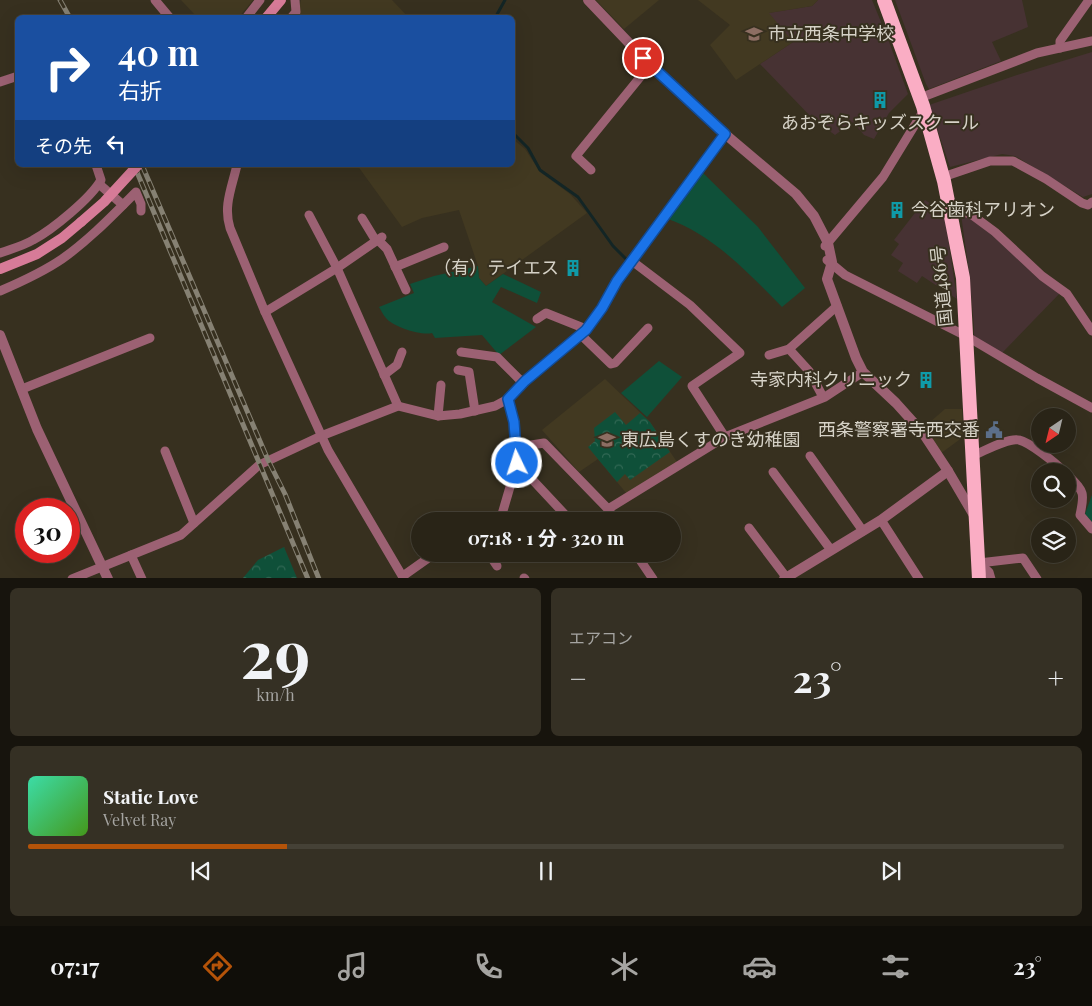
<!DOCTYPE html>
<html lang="ja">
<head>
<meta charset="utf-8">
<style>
	:root { --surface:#292417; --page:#353024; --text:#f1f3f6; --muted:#a5a4a1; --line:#454136; --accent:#b45309 }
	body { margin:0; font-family:"Playfair Display","Noto Sans JP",serif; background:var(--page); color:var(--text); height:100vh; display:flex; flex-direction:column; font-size:19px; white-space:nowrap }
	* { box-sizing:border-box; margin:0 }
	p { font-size:16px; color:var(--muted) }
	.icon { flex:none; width:28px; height:28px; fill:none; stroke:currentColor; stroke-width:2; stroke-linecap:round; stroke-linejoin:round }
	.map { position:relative; height:578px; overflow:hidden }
	.sheet { display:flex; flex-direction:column; gap:10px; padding:10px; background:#17140d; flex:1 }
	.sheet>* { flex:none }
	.guide { position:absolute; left:15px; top:15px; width:500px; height:152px; border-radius:8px; box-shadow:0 5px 20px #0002,0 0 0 1px var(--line); background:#1a4fa0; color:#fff; overflow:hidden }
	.needle { width:32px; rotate:215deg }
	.buttons { position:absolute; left:1031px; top:408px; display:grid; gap:10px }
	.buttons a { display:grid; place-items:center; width:45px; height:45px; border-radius:50%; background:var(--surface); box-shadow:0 5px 20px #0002,0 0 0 1px var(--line); font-size:25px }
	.speed { position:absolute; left:15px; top:498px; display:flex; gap:10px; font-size:25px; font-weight:700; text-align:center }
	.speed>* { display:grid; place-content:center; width:65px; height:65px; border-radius:50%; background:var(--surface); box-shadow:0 5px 20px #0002,0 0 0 1px var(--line); line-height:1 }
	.speed .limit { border:8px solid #d22; background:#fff; color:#111 }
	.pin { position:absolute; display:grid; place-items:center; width:42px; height:42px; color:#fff; margin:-21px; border:2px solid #fff; border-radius:50%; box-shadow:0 1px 5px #0007 }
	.me { position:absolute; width:55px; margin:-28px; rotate:356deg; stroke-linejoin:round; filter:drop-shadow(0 0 4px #0008) }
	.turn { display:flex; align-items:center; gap:18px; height:105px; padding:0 20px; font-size:22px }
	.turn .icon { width:65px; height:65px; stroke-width:2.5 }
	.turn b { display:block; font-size:35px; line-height:42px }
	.then { display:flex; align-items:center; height:48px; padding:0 20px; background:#0003; gap:10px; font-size:19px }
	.big { font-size:38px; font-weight:700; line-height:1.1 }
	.sheet .tile { flex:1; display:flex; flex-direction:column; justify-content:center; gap:8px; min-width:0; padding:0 18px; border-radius:8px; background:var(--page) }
	.sheet .dial { align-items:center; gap:0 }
	.dial b { font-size:65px; line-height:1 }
	.song { display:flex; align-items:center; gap:15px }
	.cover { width:60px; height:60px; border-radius:8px; background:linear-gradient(135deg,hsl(160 70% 55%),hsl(100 70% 35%)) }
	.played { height:5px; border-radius:2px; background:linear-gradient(90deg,var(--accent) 25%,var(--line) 25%) }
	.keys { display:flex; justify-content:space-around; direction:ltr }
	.heat { display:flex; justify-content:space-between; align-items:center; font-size:28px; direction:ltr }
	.sheet .tiles { flex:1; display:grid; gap:10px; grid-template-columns:1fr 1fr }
	.tile:last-child { grid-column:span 2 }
	.trip { position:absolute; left:411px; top:512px; width:270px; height:50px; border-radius:25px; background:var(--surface); box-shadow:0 5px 20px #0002,0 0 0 1px var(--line); font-weight:700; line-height:50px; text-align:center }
	.tabs { display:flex; height:80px; justify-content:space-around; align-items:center; background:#100e09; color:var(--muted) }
	.tabs .icon { width:35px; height:35px }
	.tabs .on { color:var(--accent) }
	.tabs b { font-size:22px; color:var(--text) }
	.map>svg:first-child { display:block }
	.commercial { fill:#473233 }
	.built { fill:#423921 }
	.grass { fill:#0f5039 }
	.park { fill:url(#park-crowns) }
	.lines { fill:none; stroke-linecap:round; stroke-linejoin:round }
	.stream { stroke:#132525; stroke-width:3 }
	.minor { stroke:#9c6173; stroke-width:9 }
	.tertiary { stroke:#9c6173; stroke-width:10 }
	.secondary { stroke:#d77b98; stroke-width:10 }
	.trunk { stroke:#faadc4; stroke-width:14 }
	.rail-casing { stroke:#868173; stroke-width:5 }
	.rail { stroke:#37301f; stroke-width:3; stroke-dasharray:9; stroke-linecap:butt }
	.secondary-bridge { stroke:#d77b98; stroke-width:10 }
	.route-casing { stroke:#114b97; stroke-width:12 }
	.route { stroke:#1a73e8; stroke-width:9 }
	.labels { text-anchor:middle; stroke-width:4; stroke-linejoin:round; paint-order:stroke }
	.poi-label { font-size:18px; fill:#d6d2c7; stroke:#37301f; text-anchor:start }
	.street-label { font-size:18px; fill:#d6d2c7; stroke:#37301f }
</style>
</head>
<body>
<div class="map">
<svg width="1092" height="579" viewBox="0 0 1092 579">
	<defs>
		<pattern id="park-crowns" width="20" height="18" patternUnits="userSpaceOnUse" patternTransform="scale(1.25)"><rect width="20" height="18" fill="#0f5039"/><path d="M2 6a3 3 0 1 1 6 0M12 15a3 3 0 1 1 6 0" fill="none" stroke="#316854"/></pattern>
	</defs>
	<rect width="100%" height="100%" fill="#37301f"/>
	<g class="commercial">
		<polygon points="818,0 872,0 888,39 908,94 889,113 874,139 864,135 853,122 835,135 814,120 760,64 793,42 768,13 812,6"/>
		<polygon points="895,0 1022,0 1028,27 992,42 1001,61 929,89 926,84"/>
		<polygon points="1092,52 1092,194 1083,197 1015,156 1002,154 950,167 929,105 1017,75"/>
		<polygon points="925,200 942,211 944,211 957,299 922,276 917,283 898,271 903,263 891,255 899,244 894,240"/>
		<polygon points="961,214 971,216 1061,292 1002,353 974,337 974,326 969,272"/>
	</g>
	<g class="built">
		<polygon points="181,0 253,0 239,17 198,18"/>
		<polygon points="301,0 392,0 408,17 297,18"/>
		<polygon points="596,0 659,0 624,29"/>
		<polygon points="698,0 818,0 812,6 769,13 793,42 736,80 710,45 730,25"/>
		<polygon points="513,139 525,149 540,172 570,194 587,213 486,286 479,278 478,266 459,210 422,218 402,227 357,165 512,165"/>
		<polygon points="605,379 650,422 677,462 627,494 598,459 579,472 542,430"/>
		<polygon points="945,409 962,409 963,437 940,454 922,429"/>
	</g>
	<g class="grass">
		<path d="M 701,171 L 758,227 L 805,288 L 782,307 C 747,272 713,234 665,218 Z"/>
		<path d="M 478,266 L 479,278 L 486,286 L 503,274 L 541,292 L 537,303 L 501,287 L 492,302 L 536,327 L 499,355 L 482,335 L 435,338 L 432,333 C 422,336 393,327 386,318 C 383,315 381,310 379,307 L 414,293 L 410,284 L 434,276 Z"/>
		<polygon points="659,361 682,377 647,417 621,393"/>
		<polygon points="1092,495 1092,522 1085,514"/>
	</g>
	<g class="park">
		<polygon points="615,412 626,425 640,413 650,422 670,452 630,480 625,474 617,482 588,447 595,441 594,428"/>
		<polygon points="284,547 297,578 243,578 258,560"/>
	</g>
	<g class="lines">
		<g class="stream">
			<polyline points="495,18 505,0"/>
			<polyline points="512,132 528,148 540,170 578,197 613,246 630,263"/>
		</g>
		<g class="minor">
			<polyline points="155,0 170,18"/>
			<polyline points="246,18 260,0"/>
			<polyline points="291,18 296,12 295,0"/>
			<polyline points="1060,48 1060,41 1089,0"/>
			<polyline points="0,82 18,76"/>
			<polyline points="920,98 1037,53 1092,41"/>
			<path d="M 237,165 C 232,187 223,206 230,228 L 265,312 L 328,450 L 404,579"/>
			<polyline points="591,170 576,156 650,65"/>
			<polyline points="943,177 990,161 1013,161 1046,179 1082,203 1088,205 1092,202"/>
			<polyline points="99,184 123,205"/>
			<polyline points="949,206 972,215 995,232 1042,276 1067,294 1092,331"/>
			<polyline points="309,215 337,268 398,406"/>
			<polyline points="362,218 376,241"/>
			<polyline points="378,240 387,249 406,290"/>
			<polyline points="825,246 883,177 924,110"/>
			<path d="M 0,253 C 11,249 23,246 33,240 C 52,230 91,198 101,180 L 96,165"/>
			<polyline points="827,260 845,275 966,336 1037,378 1092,408"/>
			<polyline points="632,261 690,305 740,353 692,386 725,437"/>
			<polyline points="395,267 444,247"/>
			<path d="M 0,291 C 21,282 43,272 62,259 C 89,240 112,216 136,192 L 141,204 L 141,211"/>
			<polyline points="265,312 337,268 382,237"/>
			<polyline points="537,319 546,313 586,329"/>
			<polyline points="580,334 611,364 615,363 648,328"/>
			<polyline points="789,349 809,371 823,397"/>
			<polyline points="461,352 497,357 523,383"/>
			<polyline points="769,355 789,349 837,306"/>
			<polyline points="458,370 469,372 475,411"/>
			<polyline points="384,375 397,365 402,352"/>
			<polyline points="22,389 150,338"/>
			<polyline points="438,416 441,385"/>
			<polyline points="516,448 525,446 544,443 608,509 616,521"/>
			<polyline points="165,451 194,523"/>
			<polyline points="810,456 863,531"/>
			<path d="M 972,456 C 983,452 1008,437 1019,440 C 1029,442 1056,463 1063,471"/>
			<polyline points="515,470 528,475 571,521"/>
			<polyline points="773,472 831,550"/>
			<path d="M 1068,475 C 1084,492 1085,492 1080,515 L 1092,529"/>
			<polyline points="608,509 725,437 825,397 863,372"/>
			<polyline points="881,520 919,579"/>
			<polyline points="500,521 517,463 514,421 508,399"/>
			<polyline points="749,528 786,577"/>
			<polyline points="636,554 653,579"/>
			<polyline points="131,555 142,579"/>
			<polyline points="979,563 1023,558 1037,579"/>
			<polyline points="979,563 989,572 991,579"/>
			<polyline points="497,566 493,560 499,554"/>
			<polyline points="403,576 434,554"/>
			<polyline points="524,578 525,579"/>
			<polyline points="72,579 181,535 259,465 321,436 398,406 438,416 460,414 495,406 508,399 525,381 586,329 602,308 617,281 725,134"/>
		</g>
		<g class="tertiary">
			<polyline points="588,0 650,65 725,134 796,194 814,216 828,243 832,262 827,279 856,358 863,372 896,403 923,433 948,471 975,517"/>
			<polyline points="0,335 37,429 108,579"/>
			<polyline points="784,579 881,520 948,471"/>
		</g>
		<g class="secondary">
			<polyline points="266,18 281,0"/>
			<polyline points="0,269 37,254 62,238 81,222"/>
		</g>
		<polyline class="trunk" points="884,0 923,106 944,181 963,278 979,579"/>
		<g class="rail-casing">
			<g id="rail">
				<polyline points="60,0 70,18"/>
				<polyline points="134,165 308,579"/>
				<polyline points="142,165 268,460 285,494 319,579"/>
			</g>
		</g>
		<use href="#rail" class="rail"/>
		<polyline class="secondary-bridge" points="81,222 104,202 138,165"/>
	</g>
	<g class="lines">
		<g class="route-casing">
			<polyline id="route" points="517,463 514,422 508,399 525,381 586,330 602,308 617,281 725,134 643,58"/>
		</g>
		<use href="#route" class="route"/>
	</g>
	<defs>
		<g id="school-bare" transform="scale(1.35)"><path d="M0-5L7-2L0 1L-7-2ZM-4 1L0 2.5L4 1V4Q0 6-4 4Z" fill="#8d6e63" stroke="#37301f" stroke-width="2.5" paint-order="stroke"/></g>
		<g id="building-bare" transform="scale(1.35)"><path d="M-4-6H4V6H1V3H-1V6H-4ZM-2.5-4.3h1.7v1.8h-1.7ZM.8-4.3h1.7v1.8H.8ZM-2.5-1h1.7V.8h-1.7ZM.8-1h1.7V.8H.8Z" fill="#0f9aa8" stroke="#37301f" stroke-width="2.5" paint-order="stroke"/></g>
		<g id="civic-bare" transform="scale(1.35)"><path d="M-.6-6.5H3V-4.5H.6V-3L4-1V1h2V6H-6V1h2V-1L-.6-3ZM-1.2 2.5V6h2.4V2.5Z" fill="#5c6f8a" stroke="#37301f" stroke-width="2.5" paint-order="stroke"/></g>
	</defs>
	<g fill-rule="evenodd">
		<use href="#school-bare" x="754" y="34"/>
		<use href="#building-bare" x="880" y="100"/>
		<use href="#building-bare" x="897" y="210"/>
		<use href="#building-bare" x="573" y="268"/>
		<use href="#building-bare" x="926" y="380"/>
		<use href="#civic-bare" x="994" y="430"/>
		<use href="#school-bare" x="607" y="440"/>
	</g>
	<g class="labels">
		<g class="poi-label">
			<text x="768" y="40">市立西条中学校</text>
			<text x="880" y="129" text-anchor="middle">あおぞらキッズスクール</text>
			<text x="911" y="216">今谷歯科アリオン</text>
			<text x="559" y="274" text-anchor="end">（有）テイエス</text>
			<text x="912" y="386" text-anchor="end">寺家内科クリニック</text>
			<text x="980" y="436" text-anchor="end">西条警察署寺西交番</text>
			<text x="621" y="446">東広島くすのき幼稚園</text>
		</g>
		<g class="street-label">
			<text transform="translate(942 286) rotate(-96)" y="6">国道486号</text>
		</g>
	</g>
</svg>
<div class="buttons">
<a><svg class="needle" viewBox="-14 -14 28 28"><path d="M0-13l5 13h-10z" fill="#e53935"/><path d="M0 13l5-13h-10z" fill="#a5a4a1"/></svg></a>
<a><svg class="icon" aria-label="search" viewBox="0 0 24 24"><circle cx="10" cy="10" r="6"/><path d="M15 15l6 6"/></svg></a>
<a><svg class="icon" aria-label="layers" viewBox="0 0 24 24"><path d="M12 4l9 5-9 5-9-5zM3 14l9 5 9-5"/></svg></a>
</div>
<div class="speed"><div class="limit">30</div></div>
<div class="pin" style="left:643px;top:58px;background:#d93025"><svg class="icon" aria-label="arrive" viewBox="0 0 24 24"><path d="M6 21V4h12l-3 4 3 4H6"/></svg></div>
<svg class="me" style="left:517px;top:463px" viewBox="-20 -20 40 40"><circle r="17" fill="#1a73e8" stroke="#fff" stroke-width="3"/><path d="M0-11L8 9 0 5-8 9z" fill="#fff"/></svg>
<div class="trip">07:18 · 1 分 · 320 m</div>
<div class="guide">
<div class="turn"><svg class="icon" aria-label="right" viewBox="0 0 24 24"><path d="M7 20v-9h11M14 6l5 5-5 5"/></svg><div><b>40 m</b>右折</div></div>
<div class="then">その先<svg class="icon" aria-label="left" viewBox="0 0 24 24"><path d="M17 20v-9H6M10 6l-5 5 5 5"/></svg></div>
</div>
</div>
<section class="sheet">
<div class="tiles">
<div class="tile dial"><b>29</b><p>km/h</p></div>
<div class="tile"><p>エアコン</p>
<div class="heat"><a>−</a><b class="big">23°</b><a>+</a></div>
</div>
<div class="tile">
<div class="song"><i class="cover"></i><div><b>Static Love</b><p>Velvet Ray</p></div></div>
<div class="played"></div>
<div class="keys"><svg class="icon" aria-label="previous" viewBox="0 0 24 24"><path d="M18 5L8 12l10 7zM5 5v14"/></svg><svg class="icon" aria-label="pause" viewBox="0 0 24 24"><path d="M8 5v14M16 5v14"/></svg><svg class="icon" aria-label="next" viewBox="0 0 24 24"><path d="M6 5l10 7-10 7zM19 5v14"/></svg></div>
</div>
</div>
</section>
<nav class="tabs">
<b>07:17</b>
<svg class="icon on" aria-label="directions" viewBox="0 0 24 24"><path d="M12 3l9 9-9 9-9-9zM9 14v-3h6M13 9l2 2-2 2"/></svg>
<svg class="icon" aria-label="music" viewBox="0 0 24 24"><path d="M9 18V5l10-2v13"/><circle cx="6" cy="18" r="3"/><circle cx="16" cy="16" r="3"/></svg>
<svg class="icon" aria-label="phone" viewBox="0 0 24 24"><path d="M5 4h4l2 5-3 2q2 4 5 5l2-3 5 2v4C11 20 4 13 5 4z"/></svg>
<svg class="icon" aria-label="climate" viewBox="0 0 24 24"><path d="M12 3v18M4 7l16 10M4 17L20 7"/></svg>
<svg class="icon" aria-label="car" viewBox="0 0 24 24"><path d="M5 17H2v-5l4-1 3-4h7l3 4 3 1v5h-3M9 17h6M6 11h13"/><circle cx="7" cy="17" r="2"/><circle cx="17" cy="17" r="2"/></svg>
<svg class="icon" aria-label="filters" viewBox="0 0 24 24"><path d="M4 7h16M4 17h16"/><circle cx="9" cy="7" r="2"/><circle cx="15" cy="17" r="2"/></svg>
<b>23°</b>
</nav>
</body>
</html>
